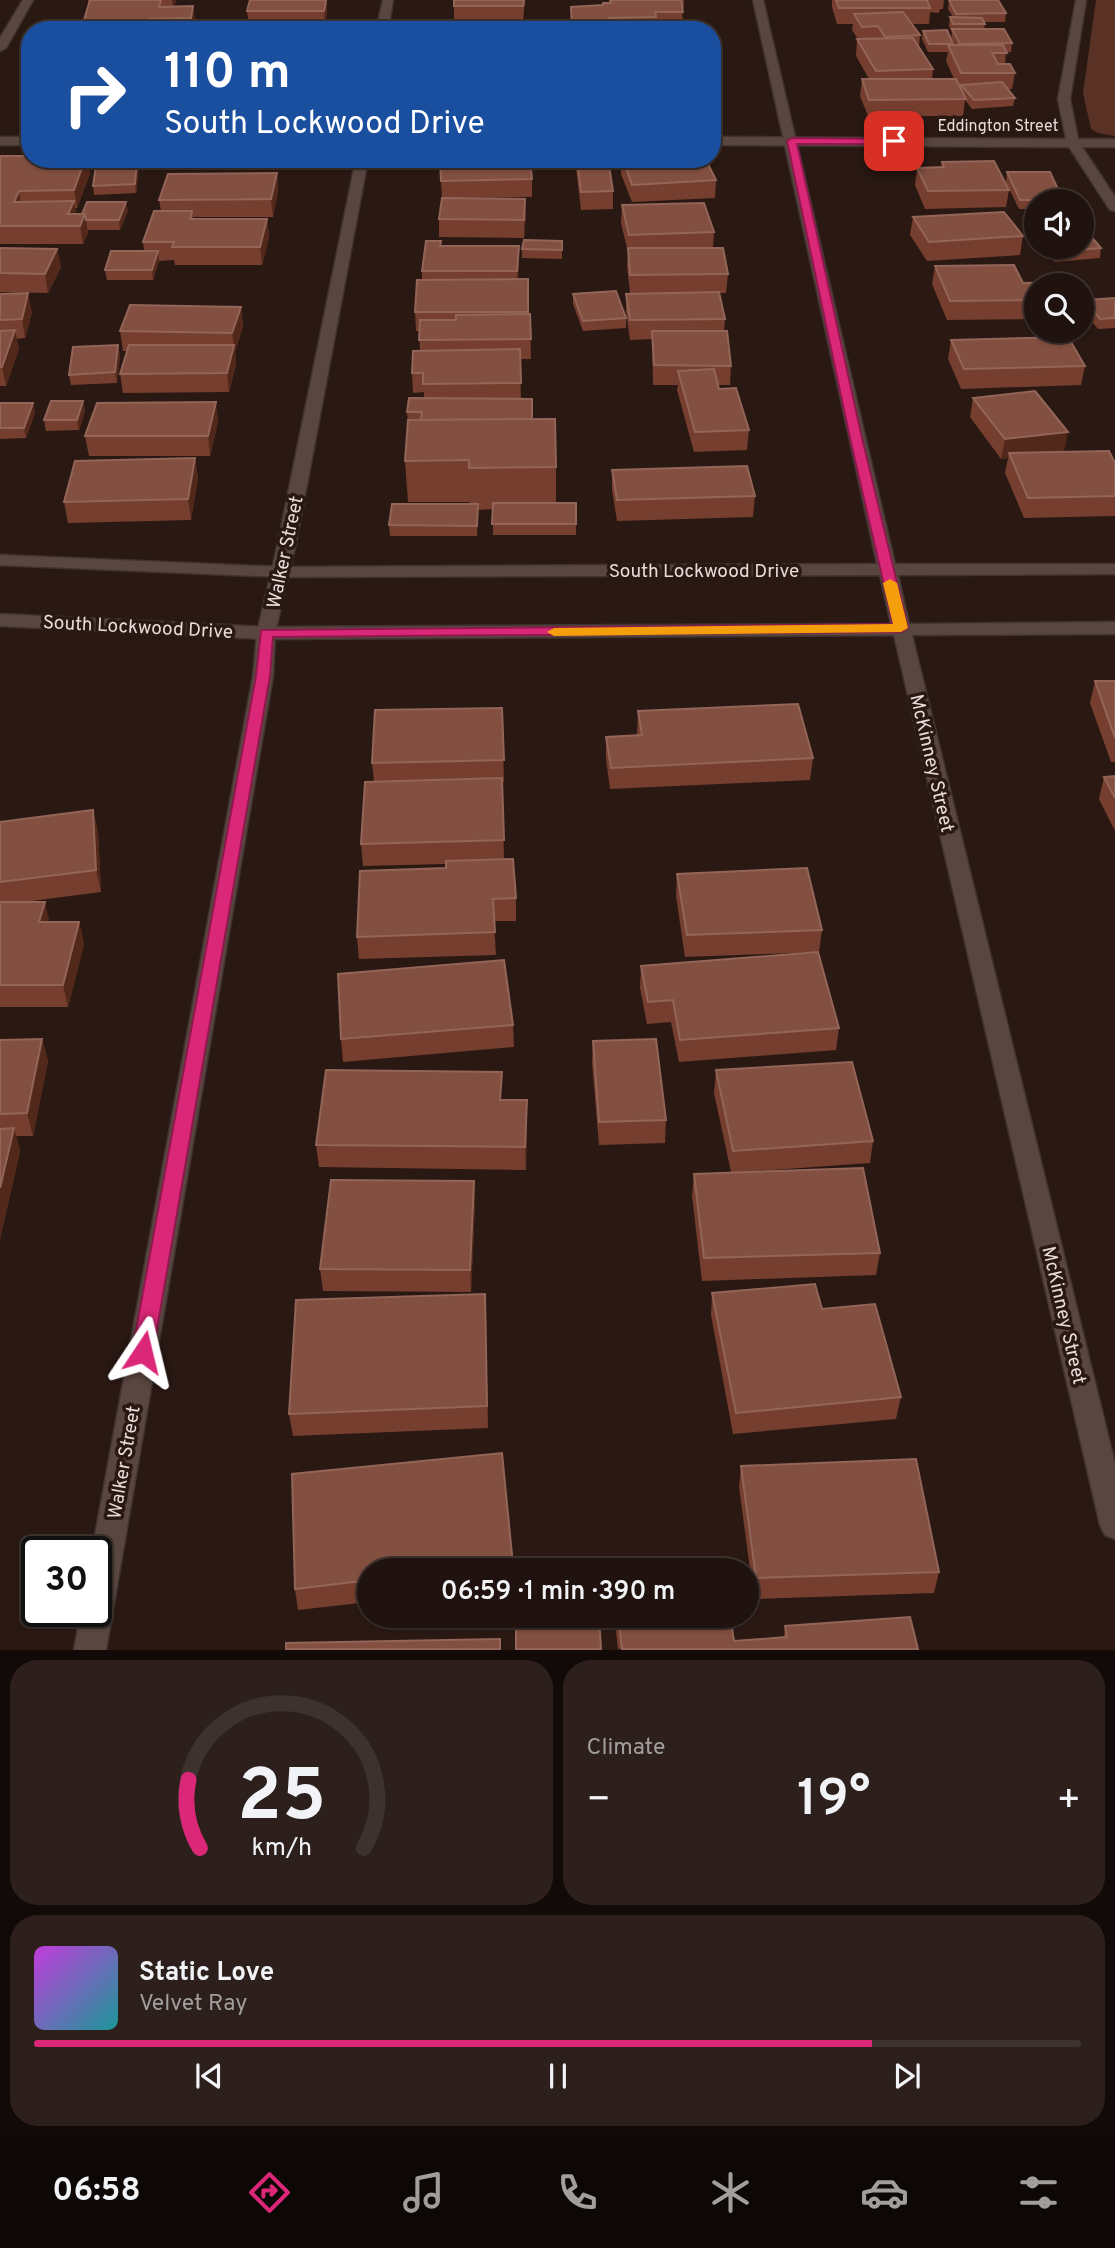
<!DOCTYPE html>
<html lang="en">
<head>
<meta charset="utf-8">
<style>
	:root { --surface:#20120e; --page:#2d201c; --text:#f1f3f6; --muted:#a29e9e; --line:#3d322e; --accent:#db2777 }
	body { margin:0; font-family:Overpass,sans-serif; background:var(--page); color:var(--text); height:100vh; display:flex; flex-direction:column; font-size:26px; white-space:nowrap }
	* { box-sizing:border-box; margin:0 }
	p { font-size:23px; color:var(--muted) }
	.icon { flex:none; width:38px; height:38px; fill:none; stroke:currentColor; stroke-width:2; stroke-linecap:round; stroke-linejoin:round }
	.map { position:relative; height:1650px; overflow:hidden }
	.drawer { display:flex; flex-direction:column; gap:10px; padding:10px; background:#120a08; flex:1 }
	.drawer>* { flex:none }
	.top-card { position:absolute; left:21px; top:21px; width:700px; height:147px; border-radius:28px; box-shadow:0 2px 5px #0004,0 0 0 2px var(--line); background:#1a4fa0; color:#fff; overflow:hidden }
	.controls { position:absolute; left:1024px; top:189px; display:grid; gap:14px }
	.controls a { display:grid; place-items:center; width:70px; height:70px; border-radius:50%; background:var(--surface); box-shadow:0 2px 5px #0004,0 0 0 2px var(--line); font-size:35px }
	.speed { position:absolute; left:21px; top:1536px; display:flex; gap:14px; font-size:35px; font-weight:700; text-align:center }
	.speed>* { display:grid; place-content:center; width:91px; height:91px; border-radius:50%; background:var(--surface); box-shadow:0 2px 5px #0004,0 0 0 2px var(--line); line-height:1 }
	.speed .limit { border:4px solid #111; border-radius:10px; background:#fff; color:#111 }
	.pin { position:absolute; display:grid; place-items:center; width:60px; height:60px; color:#fff; margin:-30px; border-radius:14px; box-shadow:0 4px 10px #0006 }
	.me { position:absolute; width:77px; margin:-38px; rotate:10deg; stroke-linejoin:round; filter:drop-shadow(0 0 5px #0008) }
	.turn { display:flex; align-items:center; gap:24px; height:147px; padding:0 28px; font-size:32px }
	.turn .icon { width:91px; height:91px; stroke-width:2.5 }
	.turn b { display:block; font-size:49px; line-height:60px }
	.big { font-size:52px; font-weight:600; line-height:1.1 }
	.drawer .widget { flex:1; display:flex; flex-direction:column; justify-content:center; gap:10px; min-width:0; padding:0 24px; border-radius:28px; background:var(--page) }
	.drawer .dial { align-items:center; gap:0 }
	.dial svg { height:182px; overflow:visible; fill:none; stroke:var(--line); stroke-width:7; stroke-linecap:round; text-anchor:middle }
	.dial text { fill:var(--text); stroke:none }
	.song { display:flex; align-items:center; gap:21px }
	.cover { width:84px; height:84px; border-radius:10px; background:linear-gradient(135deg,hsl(290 70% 55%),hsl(180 70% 35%)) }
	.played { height:7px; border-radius:4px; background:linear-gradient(90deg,var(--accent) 80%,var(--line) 80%) }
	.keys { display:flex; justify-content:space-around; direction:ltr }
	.heat { display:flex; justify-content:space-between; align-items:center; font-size:38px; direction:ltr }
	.drawer .tiles { flex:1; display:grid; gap:10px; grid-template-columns:1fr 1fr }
	.widget:last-child { grid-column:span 2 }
	.trip { position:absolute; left:357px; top:1558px; width:402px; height:70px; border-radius:35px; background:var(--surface); box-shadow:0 2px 5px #0004,0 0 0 2px var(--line); font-weight:600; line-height:70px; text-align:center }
	.menu { display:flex; height:112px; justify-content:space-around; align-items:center; background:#0d0706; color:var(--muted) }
	.menu .icon { width:49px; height:49px }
	.menu .current { color:var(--accent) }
	.menu b { font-size:32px; color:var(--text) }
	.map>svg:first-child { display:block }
	.green { fill:#593125 }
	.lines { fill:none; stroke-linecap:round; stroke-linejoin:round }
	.street-casing { stroke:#403331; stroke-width:3 }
	.secondary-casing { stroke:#403331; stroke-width:3 }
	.street { fill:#5a4640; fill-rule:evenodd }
	.secondary { fill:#5a4640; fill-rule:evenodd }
	.wall { fill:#763e2e }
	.shaded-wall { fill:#52281b }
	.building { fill:#824f40; stroke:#926558; stroke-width:2 }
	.route { fill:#db2777; stroke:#8e194d; stroke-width:2 }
	.slow { fill:#f59e0b }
	.labels { text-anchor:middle; stroke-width:7; stroke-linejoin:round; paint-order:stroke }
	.far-street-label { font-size:16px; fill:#e8dbd8; stroke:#2a1813 }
	.street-label { font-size:19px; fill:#e8dbd8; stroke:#2a1813 }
</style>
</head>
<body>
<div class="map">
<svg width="1115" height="1650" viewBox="0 0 1115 1650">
	<rect width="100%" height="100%" fill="#2a1813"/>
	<polygon class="green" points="1096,0 1115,0 1115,136 1098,133 1091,129 1083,93"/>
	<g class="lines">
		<g class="street-casing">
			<g id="street">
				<polygon points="23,0 33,0 6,48 0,51 0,38"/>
				<polygon points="383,0 393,0 388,30 376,30"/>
				<polygon points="1076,0 1086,0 1070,99 1078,139 1115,139 1115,147 1082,147 1115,197 1115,211 1110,210 1069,147 712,145 712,137 1066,139 1058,99"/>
				<rect x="0" y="137" width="30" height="8"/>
				<polygon points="356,159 368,159 296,543 275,633 273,676 106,1650 74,1650 81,1612 96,1612 96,1552 92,1552 253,676 257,633 278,543"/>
			</g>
		</g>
		<g class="secondary-casing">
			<polygon id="secondary" points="753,0 763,0 895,564 1115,564 1115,574 898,575 909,624 1115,622 1115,634 912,635 1115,1464 1115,1539 1105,1535 1100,1525 894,635 266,639 0,626 0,614 266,627 891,624 880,575 281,577 0,565 0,555 281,567 877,564"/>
		</g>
		<use href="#street" class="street"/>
		<use href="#secondary" class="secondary"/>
	</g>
	<g class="wall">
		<polygon points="88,0 176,0 174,7 193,6 195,22 193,30 66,30 84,20 89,4"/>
		<polygon points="250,0 327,0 327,12 325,27 249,27 247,11"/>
		<polygon points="454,0 525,0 523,21 454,21"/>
		<polygon points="609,0 684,0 684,7 682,7 683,26 690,30 572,30 571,7 603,5 609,3"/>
		<polygon points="832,0 944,0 943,9 940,9 939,13 930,12 929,24 912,24 920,35 919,46 933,69 932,79 954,79 946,61 948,52 928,52 922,39 923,31 955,45 951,38 952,33 949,26 950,17 953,17 948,9 949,0 1006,13 1005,22 984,22 985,24 984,29 1012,43 1011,52 1006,52 1005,64 1015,73 1012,89 1007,89 1015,98 1013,106 972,109 965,100 963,116 868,116 860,96 862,79 869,79 856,56 857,39 858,39 852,30 853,24 837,24 832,7"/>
		<polygon points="0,158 87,159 90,173 77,208 75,208 76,214 128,211 120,230 88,230 88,232 83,244 0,244"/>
		<polygon points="575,159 608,159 613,191 613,209 581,210"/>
		<polygon points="621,159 679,159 681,163 716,180 715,198 632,202 621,174"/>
		<polygon points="942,162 1009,190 1006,207 925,209 915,185 917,168 941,167"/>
		<polygon points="139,166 136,193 94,195 93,186"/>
		<polygon points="1007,172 1063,200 1063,201 1036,201 1036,209 1019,209 1006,182"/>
		<polygon points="277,173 278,191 273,217 193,217 193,219 267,219 269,237 262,265 175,265 174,260 159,261 153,280 107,280 105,270 144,251 143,242 161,211 159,200"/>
		<polygon points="532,179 532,197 450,198 526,217 524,238 439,237 439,219 442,198 441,181"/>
		<polygon points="622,205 714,232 713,248 728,274 726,293 719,293 725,319 724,331 731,366 730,385 718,385 719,389 749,430 747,450 694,452 677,390 678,385 653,385 652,339 630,340 626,312 626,294 630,293 627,266 628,252 621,223"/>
		<polygon points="913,217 1023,236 1020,255 927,261 910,235"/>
		<polygon points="1032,223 1036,223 1036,239 1030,233"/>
		<polygon points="562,241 562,259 522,258 522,249"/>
		<polygon points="441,246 519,246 518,279 528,279 528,314 530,314 531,359 520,359 521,399 533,419 556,467 556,503 576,503 576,535 493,535 493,509 478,510 477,536 390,536 389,525 470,504 470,502 408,502 405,461 408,424 407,412 424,398 424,392 413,393 412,373 420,351 419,331 416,331 415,312 422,280 422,271"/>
		<polygon points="1042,247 1082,247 1101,248 1100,258 1055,262"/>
		<polygon points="0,248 57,249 61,267 48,293 0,292"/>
		<polygon points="935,266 1036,285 1036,319 947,320 932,284"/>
		<polygon points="0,294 32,312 25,338 16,339 19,349 6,386 0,386"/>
		<polygon points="573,294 626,318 626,328 583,331 573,304"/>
		<polygon points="1115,298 1115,328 1098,329 1082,310 1084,300"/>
		<polygon points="241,307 243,326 235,352 236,364 229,392 123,393 120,374 127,351 123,351 120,331"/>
		<polygon points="951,340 1085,366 1081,385 961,389 948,359"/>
		<polygon points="118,345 120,355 117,383 71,385 69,375"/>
		<polygon points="973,398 1064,452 1115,463 1115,516 1024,518 1005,473 1008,458 1001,459 970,417"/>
		<polygon points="83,401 85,411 79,430 46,431 44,420"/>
		<polygon points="0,403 33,403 35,413 26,438 0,439"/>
		<polygon points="218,422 210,456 89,456 85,436"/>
		<polygon points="195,458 198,479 191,520 68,523 64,502"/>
		<polygon points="612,470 755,496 753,517 617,521 612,490"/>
		<polygon points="1095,681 1115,681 1115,762 1111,762 1090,703"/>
		<polygon points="502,708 504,782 502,782 504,859 516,898 516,921 494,921 496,955 359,959 357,937 446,868 446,864 363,866 361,844 374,782 372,763"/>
		<polygon points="638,711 813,758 810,780 610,789 606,759 606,737 637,735"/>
		<polygon points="1115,776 1115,831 1099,799 1104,777"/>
		<polygon points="93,810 98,832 101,892 24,902 49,922 79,922 84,944 68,1007 0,1007 0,822"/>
		<polygon points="677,874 822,930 819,952 685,957 676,896"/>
		<polygon points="641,966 839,1028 836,1050 679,1062 671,1022 647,1024 640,988"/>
		<polygon points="513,1025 514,1047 343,1062 341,1039"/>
		<polygon points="42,1039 48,1061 33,1136 16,1136 20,1151 0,1239 0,1040"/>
		<polygon points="593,1041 666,1120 665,1143 599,1145 592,1063"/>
		<polygon points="716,1070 873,1141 870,1163 743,1172 880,1253 876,1275 702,1281 692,1196 694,1174 731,1172 714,1093"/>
		<polygon points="502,1100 527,1122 526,1170 319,1167 316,1145"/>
		<polygon points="474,1181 475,1203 471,1292 323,1291 320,1269"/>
		<polygon points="712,1293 822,1309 901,1397 896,1419 733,1434 711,1315"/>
		<polygon points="486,1316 488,1428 293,1436 289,1414"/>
		<polygon points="502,1453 514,1570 369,1570 369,1602 298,1610 295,1589 292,1474"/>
		<polygon points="741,1466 939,1572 934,1593 754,1599 739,1487"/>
		<polygon points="614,1615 730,1615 734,1641 784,1637 785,1626 918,1649 618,1649"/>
	</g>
	<g class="shaded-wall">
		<polygon points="172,0 176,0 173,10"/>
		<polygon points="326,0 327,12 325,27 324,11"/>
		<polygon points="193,6 195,22 193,30 192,30 191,18"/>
		<polygon points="149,19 151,30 147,30"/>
		<polygon points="85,159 87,159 90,173 77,208 74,190"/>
		<polygon points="137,159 139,166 136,193 135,184"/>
		<polygon points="277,173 278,191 273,217 271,199"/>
		<polygon points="19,191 22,209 14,202"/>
		<polygon points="525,199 526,217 524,238 524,220"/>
		<polygon points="74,201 77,219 68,214"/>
		<polygon points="126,202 128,211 120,230 119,220"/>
		<polygon points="85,214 88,232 83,244 80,226"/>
		<polygon points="267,219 269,237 262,265 260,247"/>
		<polygon points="519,246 519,264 518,290 517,271"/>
		<polygon points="57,249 61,267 48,293 45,274"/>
		<polygon points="158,251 159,261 153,280 152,270"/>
		<polygon points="28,293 32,312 25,338 22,319"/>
		<polygon points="241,307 243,326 235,352 232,333"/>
		<polygon points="15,330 19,349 6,386 2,367"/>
		<polygon points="118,345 120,355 117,383 115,372"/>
		<polygon points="234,345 236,364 229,392 227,373"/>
		<polygon points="83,401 85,411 79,430 77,420"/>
		<polygon points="216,402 218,422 210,456 208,436"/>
		<polygon points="33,403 35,413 26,438 24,428"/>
		<polygon points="1068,432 1064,452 1009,453 1008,458 1001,459 1005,439"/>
		<polygon points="195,458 198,479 191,520 188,499"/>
		<polygon points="93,810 98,832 101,892 96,870"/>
		<polygon points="45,902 50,924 39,922"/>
		<polygon points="79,922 84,944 68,1007 63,985"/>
		<polygon points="42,1039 48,1061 33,1136 27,1113"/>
		<polygon points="527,1100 527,1122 526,1170 525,1147"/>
		<polygon points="14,1128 20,1151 0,1239 0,1188"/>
		<polygon points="474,1181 475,1203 471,1292 470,1270"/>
	</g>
	<g class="building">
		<polygon points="90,0 161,0 159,7 193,6 191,18 149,19 147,30 66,30 69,20 84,20"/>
		<polygon points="250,0 326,0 324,11 247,11"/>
		<polygon points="454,0 524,0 523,6 454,6"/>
		<polygon points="610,0 681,0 683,12 655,12 656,17 609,18 610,26 690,26 690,30 572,30 571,7 603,5 603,3 611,3"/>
		<polygon points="836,0 927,0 930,8 839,8"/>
		<polygon points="949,0 998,0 1006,13 956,14"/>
		<polygon points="903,12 920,35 885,37 878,26 862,27 854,14"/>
		<polygon points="950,17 982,18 985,24 953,24"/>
		<polygon points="451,21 532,21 532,27 540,27 540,30 450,30"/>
		<polygon points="952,29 1004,29 1012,43 960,44"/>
		<polygon points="947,30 953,44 929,44 923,31"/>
		<polygon points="913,38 933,69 876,71 857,39"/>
		<polygon points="948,45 1003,45 1007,53 992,53 998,64 1010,64 1015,73 961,73"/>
		<polygon points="862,79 956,79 966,99 869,100"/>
		<polygon points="1002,82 1015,98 974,100 961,85"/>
		<polygon points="1,156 30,156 30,159 85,159 74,190 19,191 14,202 74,201 68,214 85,214 80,226 0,226 0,158"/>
		<polygon points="97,159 137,159 135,184 93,186"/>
		<polygon points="440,159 530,159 532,179 441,181"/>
		<polygon points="577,159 608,159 613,191 581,192"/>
		<polygon points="623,159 679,159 681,163 707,162 716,180 632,185"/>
		<polygon points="994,161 1009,190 928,191 917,168 944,167 942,162"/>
		<polygon points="1007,172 1050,172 1063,200 1020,200"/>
		<polygon points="277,173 271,199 159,200 168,174"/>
		<polygon points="442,198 525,199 524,220 439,219"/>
		<polygon points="87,202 126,202 119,220 86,220 85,214 82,214"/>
		<polygon points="704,203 714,232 629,235 622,205"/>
		<polygon points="154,211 192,211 190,219 267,219 260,247 172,247 174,242 143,242"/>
		<polygon points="1004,212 1023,236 929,242 913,217"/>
		<polygon points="1082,226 1101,248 1057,252 1052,247 1082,247"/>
		<polygon points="524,240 562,241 562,250 522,249"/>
		<polygon points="426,241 441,241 440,246 519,246 517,271 422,271"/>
		<polygon points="0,248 57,249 45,274 0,273"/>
		<polygon points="628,248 723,248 728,274 630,275"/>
		<polygon points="111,251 158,251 152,270 105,270"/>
		<polygon points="1014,265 1023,283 1059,282 1060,285 1036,285 1036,300 950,301 935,266"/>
		<polygon points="528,279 528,312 415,312 417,280"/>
		<polygon points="616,291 626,318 583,321 573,294"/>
		<polygon points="719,292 725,319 630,320 626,294"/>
		<polygon points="28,293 22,319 0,320 0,294"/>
		<polygon points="1115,298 1115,318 1100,319 1084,300"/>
		<polygon points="130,305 241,307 232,333 120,331"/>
		<polygon points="530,314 531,339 419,340 420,320 456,320 456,315"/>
		<polygon points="15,330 2,367 0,367 0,331"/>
		<polygon points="652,331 727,331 731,366 654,365"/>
		<polygon points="1068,337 1085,366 964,369 951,340"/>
		<polygon points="118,345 115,372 69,375 73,347"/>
		<polygon points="129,345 234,345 227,373 120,374"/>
		<polygon points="520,349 521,383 423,384 423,373 412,373 413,351"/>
		<polygon points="714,369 719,389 736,388 749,430 695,432 678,371"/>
		<polygon points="1035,391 1068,432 1005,439 973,398"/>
		<polygon points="409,398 532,399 532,419 421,420 422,412 407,412"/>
		<polygon points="51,401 83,401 77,420 44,420"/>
		<polygon points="216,402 208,436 85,436 97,403"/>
		<polygon points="0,403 33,403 24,428 0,428"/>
		<polygon points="555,419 556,467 469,468 469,460 405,461 408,420"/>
		<polygon points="1109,451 1115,463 1115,496 1028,498 1009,453"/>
		<polygon points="195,458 188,499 64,502 75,461"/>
		<polygon points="747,466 755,496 617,500 612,470"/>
		<polygon points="493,503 576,503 576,524 492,524"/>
		<polygon points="392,504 478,504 477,526 389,525"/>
		<polygon points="1095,681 1115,681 1115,738"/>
		<polygon points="798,704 813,758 611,768 606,737 642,735 638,711"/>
		<polygon points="502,708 504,760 372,763 375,710"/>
		<polygon points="1115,776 1115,798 1104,777"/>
		<polygon points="502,778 504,840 361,844 365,782"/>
		<polygon points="93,810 96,870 0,882 0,822"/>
		<polygon points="513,859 516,898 493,899 495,932 357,937 360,871 446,868 446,861"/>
		<polygon points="807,868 822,930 687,935 677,874"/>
		<polygon points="0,902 45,902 39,922 79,922 63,985 0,985"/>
		<polygon points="818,952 839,1028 680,1040 673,1000 648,1002 641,966"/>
		<polygon points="504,960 513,1025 341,1039 338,974"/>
		<polygon points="42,1039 27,1113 0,1114 0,1040"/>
		<polygon points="656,1039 666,1120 599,1122 593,1041"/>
		<polygon points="852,1062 873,1141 733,1151 716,1070"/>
		<polygon points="326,1070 502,1072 500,1100 527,1100 525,1147 316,1145"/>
		<polygon points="14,1128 0,1188 0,1129"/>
		<polygon points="863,1168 880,1253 704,1258 694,1174"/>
		<polygon points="331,1180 474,1181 470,1270 320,1269"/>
		<polygon points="815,1284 822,1309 875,1304 901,1397 736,1413 712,1293"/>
		<polygon points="485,1294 487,1406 289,1414 296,1300"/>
		<polygon points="502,1453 513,1565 467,1570 369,1570 369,1580 295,1589 292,1474"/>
		<polygon points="916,1459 939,1572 756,1578 741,1466"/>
		<polygon points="516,1615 599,1615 601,1649 516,1649"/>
		<polygon points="618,1615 730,1615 734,1641 787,1637 785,1626 910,1617 918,1649 622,1649"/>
		<polygon points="500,1639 500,1649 286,1649 286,1643"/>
	</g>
	<polygon class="route" points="792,138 894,139 899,141 894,144 797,144 862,438 908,628 901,632 273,637 270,676 153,1352 150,1358 143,1361 135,1358 132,1352 256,676 261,630 893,624 850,438 787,141"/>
	<polygon class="slow" points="890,579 897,583 908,628 901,632 554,636 547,632 554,628 893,624 883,583"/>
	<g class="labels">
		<g class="far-street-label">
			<text x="998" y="131">Eddington Street</text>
		</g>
		<g class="street-label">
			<text transform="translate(284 552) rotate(-78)" y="7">Walker Street</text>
			<text x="704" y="577">South Lockwood Drive</text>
			<text transform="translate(138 626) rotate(3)" y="7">South Lockwood Drive</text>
			<text transform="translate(933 763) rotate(77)" y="7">McKinney Street</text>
			<text transform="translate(1065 1315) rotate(77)" y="7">McKinney Street</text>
			<text transform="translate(123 1462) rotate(-80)" y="7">Walker Street</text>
		</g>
	</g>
</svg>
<div class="controls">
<a><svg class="icon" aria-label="sound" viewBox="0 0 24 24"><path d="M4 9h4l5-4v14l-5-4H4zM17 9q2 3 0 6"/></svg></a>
<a><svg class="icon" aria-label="search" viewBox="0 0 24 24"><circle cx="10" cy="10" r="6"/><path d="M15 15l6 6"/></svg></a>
</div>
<div class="speed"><div class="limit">30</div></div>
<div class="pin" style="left:894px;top:141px;background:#d93025"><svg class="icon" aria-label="arrive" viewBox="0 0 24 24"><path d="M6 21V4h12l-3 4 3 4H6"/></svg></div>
<svg class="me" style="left:143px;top:1352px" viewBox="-20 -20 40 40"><path d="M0-17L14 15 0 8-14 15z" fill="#db2777" stroke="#fff" stroke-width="4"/></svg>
<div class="trip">06:59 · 1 min · 390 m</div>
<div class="top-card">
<div class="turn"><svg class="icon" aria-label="right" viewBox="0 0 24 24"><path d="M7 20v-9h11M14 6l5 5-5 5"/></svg><div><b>110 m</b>South Lockwood Drive</div></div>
</div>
</div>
<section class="drawer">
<div class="tiles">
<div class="widget dial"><svg viewBox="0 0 100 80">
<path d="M14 69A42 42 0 1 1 86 69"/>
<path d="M14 69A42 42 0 0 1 9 39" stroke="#db2777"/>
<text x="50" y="56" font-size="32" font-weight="700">25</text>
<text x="50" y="72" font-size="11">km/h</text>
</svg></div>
<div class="widget"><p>Climate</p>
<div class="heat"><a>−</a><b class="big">19°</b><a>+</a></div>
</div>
<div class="widget">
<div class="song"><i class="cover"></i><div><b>Static Love</b><p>Velvet Ray</p></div></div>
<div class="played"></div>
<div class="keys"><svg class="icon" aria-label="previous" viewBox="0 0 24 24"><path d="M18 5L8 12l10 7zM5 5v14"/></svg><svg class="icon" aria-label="pause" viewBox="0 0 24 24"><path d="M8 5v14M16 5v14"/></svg><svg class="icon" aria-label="next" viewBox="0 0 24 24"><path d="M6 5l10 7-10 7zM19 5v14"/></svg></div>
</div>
</div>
</section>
<nav class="menu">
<b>06:58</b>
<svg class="icon current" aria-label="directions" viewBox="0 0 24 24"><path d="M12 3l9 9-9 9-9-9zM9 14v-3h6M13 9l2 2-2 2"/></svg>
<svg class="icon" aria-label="music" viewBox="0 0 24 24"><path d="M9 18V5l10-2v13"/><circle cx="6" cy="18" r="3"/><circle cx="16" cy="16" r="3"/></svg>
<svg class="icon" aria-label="phone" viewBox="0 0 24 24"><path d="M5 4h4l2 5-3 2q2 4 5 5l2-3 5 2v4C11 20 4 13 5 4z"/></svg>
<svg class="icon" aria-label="climate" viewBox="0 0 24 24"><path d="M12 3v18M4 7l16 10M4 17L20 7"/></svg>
<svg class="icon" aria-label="car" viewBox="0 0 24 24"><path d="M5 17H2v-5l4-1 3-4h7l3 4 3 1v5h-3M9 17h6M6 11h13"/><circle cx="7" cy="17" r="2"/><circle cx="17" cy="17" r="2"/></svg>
<svg class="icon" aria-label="filters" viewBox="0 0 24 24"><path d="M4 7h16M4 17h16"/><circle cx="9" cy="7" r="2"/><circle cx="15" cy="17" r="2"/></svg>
</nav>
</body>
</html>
